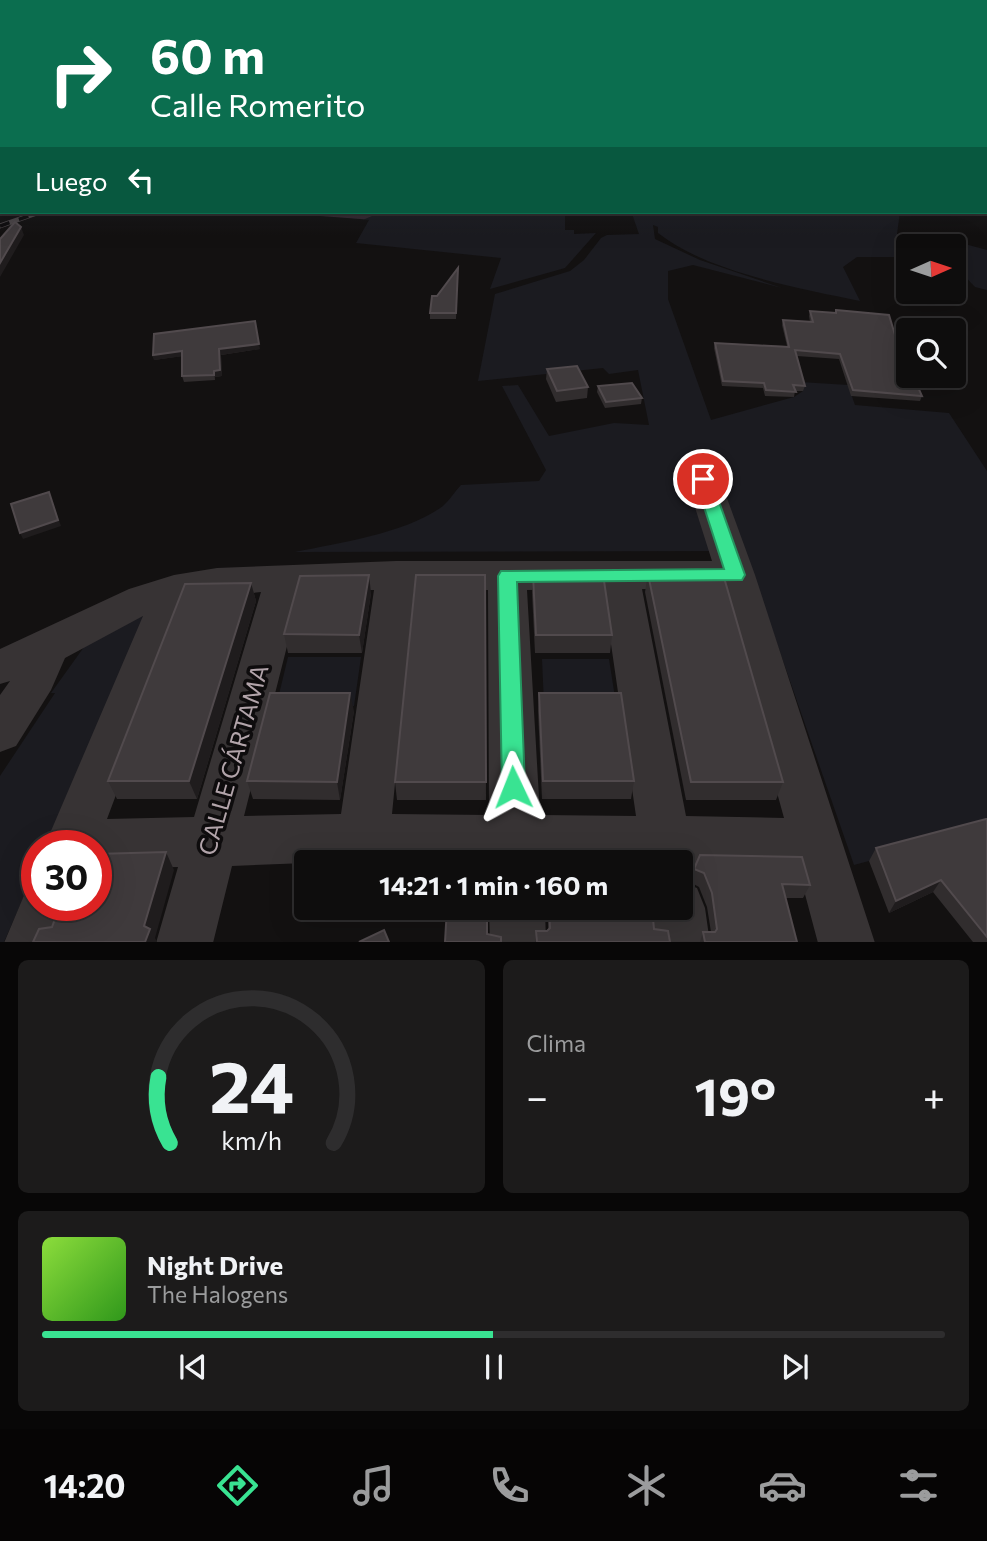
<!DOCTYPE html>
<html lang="es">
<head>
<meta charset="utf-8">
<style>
	:root { --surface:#0e0d0d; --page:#1c1b1b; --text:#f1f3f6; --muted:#9b9c9d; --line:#2e2d2e; --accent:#39e392 }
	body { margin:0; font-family:Commissioner,sans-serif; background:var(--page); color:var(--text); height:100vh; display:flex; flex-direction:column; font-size:26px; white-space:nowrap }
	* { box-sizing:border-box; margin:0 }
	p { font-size:23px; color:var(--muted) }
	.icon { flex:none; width:38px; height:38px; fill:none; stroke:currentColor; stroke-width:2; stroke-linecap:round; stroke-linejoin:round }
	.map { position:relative; height:942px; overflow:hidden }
	.side { display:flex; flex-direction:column; gap:18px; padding:18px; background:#080707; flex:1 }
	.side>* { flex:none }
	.guide { position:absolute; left:0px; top:0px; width:987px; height:214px; box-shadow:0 7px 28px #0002,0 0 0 2px var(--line); background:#0b6e4f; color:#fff; overflow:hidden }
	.needle { width:46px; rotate:87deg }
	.controls { position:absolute; left:896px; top:234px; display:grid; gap:14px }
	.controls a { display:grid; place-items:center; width:70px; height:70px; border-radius:7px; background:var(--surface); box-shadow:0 7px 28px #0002,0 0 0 2px var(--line); font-size:35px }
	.speed { position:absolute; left:21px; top:830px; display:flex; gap:14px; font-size:35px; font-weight:700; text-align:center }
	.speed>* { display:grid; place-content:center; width:91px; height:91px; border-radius:50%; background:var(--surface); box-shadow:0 7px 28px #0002,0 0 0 2px var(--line); line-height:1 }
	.speed .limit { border:10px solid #d22; background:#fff; color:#111 }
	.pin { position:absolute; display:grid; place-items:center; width:60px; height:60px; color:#fff; margin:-30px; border:4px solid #fff; border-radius:50%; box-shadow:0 2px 7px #0007 }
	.me { position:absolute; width:77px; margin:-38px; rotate:358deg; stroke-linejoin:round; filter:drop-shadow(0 0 5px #0008) }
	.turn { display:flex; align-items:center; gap:24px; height:147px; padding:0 35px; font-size:32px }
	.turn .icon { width:91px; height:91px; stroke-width:2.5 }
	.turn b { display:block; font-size:49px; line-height:60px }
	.then { display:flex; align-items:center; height:66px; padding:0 35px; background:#0003; gap:14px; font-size:26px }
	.big { font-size:52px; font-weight:700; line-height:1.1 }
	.side .widget { flex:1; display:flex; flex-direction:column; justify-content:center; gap:10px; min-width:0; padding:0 24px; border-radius:10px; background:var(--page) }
	.side .dial { align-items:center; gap:0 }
	.dial svg { height:182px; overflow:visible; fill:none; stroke:var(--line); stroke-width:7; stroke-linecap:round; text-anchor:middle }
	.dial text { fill:var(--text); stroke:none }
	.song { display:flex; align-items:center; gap:21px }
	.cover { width:84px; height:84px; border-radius:10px; background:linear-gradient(135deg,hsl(90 70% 55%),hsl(110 70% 35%)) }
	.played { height:7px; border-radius:4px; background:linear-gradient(90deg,var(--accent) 50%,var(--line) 50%) }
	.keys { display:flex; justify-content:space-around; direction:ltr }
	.heat { display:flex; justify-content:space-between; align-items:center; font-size:38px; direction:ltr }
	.side .tiles { flex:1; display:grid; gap:18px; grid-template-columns:1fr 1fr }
	.widget:last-child { grid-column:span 2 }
	.trip { position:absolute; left:294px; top:850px; width:399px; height:70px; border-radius:7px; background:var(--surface); box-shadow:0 7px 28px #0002,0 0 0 2px var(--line); font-weight:700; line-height:70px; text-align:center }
	.dock { display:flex; height:112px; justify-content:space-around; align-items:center; background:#060505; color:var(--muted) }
	.dock .icon { width:49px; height:49px }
	.dock .selected { color:var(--accent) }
	.dock b { font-size:32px; color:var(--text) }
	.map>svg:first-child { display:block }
	.green { fill:#1b1b20 }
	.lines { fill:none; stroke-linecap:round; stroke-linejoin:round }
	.stream { stroke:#352931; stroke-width:4.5 }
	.minor { fill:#373334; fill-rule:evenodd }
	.rail-casing { stroke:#4c4648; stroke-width:5 }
	.rail { stroke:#0e0c0d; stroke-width:3.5; stroke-dasharray:10; stroke-linecap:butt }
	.wall { fill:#312d2e }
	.shaded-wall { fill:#1f1c1d }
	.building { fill:#3f3a3c; stroke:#514a4d; stroke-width:2 }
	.route { fill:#39e392; stroke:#25945f; stroke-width:2 }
	.labels { text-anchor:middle; stroke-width:7; stroke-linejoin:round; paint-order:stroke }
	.near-street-label { font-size:24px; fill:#b2a4aa; stroke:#0e0c0d }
</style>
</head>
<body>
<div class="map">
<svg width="987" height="943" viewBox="0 0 987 943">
	<rect width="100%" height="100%" fill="#131111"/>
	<g class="green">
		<polygon points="292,212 582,212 565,213 565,230 574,230 574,234 596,233 565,268 490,289 501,258 356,243 369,220"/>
		<path d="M 600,212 L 900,212 L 897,234 L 950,240 L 987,250 L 987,290 L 975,287 L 954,265 L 954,247 L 908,247 L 908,257 L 857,257 L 843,267 L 860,301 C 798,288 707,272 658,233 L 658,227 L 653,225 L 655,239 L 700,260 L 782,288 L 693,265 L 668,271 L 668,299 L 711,420 L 794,397 L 803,391 L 800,382 L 848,385 L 855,405 L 949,413 L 987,471 L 987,827 L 977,832 L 854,865 L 757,586 L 740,551 L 295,552 C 339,543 407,533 443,506 C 450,500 455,491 461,485 L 539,481 L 546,470 L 502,386 L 518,385 L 549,436 L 614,423 L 649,425 L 638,370 L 609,374 L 603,368 L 478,381 L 495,294 L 570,271 L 584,260 L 601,238 L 607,235 L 639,234 L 632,214 Z"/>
		<polygon points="146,614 46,845 37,845 37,867 4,942 0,943 0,776 55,693 51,693 84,647"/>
		<polygon points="288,657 361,657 354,706 276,707"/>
		<polygon points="542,659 609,659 616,704 544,704"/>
	</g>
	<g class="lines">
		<polyline class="stream" points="297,212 364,217 376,212"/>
		<g class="minor">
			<path d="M 703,469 L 715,472 L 720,479 L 755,575 L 875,943 L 818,943 L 798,868 L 694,866 L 688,881 L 684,883 L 697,888 L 705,908 L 710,943 L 653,943 L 649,908 L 681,908 L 681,863 L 306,863 L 232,866 L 213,943 L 156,943 L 178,867 L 96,869 L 96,845 L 45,845 L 143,616 L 65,658 L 51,690 L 16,746 L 0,752 L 0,695 L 10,681 L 0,684 L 0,649 L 129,589 L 174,575 L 217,568 L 396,561 L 712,561 L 686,479 L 691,472 ZM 603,589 L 636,816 L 540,815 L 527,590 ZM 642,589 L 721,589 L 784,818 L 686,816 ZM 374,590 L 341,814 L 244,816 L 301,591 ZM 414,590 L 488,590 L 489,815 L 392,814 ZM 261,592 L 194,817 L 107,819 L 189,600 Z"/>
			<polygon points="37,882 37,905 75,905 61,943 4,943 28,886"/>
			<polygon points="489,908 545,908 546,943 490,943"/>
		</g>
		<g class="rail-casing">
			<polyline id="rail" points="0,226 40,212"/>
		</g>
		<use href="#rail" class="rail"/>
	</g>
	<g class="wall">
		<polygon points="458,268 456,319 430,319 430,313 437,296"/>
		<polygon points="836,310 898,345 922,396 920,401 851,396 839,359 797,356 805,386 803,391 795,391 794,397 765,396 763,388 722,386 714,348 715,343 787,346 782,325 783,320 810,322 809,316 810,311 835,313"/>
		<polygon points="260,349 221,355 222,376 215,377 215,380 184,382 182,376 182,356 154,360 153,355"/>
		<polygon points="547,369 588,387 587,398 556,402 546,379"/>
		<polygon points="598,386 642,398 641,404 605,408 597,392"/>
		<polygon points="648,574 783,782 776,800 686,800 645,592"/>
		<polygon points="485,575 486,800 397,800 395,782"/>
		<polygon points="533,575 612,635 610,653 535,653 532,593"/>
		<polygon points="251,583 256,601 197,799 117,799 108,781"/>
		<polygon points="371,593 362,653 288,653 284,634"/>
		<polygon points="539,693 634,781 631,799 542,799 538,711"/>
		<polygon points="354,711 340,800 253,799 247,781"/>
		<polygon points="987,819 987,942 973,942 933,892 889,913 869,861 876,848"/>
		<polygon points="694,869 810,885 803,898 785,898 797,942 700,942 703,932 711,932 707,907 699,887 690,882"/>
		<polygon points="548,908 652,908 654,929 670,942 535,942 536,931 547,931 548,930"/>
	</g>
	<g class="shaded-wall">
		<polygon points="21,227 24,235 0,277 0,263"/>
		<polygon points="255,321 260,349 221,355 222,376 215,377 215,380 214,371 219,349"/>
		<polygon points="182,351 184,356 154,360 153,355"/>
		<polygon points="49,492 61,526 23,539 20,533"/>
		<polygon points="369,575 371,593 362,653 359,635"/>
		<polygon points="251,583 256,601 197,799 189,781"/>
		<polygon points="350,693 354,711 340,800 337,782"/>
		<polygon points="166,852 174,870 155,938 157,942 145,942 144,926"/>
		<polygon points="941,880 933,892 889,913 896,901"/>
	</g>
	<g class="building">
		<polygon points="15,222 21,227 0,263 0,239"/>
		<polygon points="458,268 456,313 430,313 432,296 437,296"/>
		<polygon points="836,310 889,315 898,345 908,366 908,376 913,376 922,396 853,390 840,354 795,350 805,386 793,385 796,392 766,390 764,383 723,381 715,343 789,347 783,320 813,322 810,311 836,313"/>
		<polygon points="255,321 259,344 219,349 220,370 214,371 214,375 182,376 182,351 153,355 154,334"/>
		<polygon points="577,366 588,387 557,391 547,369"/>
		<polygon points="632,383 642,398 606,402 598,386"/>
		<polygon points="49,492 58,520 20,533 11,504"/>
		<polygon points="603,574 612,635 536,635 533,575"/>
		<polygon points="648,574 723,574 783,782 691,782"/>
		<polygon points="369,575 359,635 284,634 300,576"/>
		<polygon points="416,575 485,575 486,782 395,782"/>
		<polygon points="251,583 189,781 108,781 185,584"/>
		<polygon points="270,693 350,693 337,782 247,781"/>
		<polygon points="539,693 621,693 634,781 543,781"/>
		<polygon points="986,819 987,819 987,937 941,880 896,901 876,848"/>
		<polygon points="533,850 649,850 651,863 534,863"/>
		<polygon points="166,852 144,926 150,929 145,942 33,942 39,929 52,927 60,905 96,905 96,854"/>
		<polygon points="700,855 802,857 810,885 782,884 797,942 705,942 703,932 715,932 717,929 712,893 704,873 694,869"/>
		<rect x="381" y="856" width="110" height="7"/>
		<polygon points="447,908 487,908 487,934 501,937 501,942 445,942"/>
		<polygon points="549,908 652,908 654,929 668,931 670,942 537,942 536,931 547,931 550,928"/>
		<polygon points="384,930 389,942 359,942"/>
	</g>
	<linearGradient id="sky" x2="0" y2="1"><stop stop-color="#0a0909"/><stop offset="0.44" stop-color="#333843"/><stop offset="1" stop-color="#333843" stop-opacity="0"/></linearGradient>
	<rect width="987" height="235" fill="url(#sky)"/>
	<polygon class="route" points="703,474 711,479 745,575 742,580 517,582 525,787 522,795 513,798 505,795 502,787 498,576 501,571 724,569 695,479"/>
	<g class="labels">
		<g class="near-street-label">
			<text transform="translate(234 760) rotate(-74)" y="8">CALLE CÁRTAMA</text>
		</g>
	</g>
</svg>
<div class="controls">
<a><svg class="needle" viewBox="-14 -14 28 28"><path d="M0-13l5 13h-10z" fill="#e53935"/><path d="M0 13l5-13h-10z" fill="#9b9c9d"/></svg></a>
<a><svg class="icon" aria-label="search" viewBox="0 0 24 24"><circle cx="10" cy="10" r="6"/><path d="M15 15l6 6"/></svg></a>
</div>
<div class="speed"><div class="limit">30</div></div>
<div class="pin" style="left:703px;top:479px;background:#d93025"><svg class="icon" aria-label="arrive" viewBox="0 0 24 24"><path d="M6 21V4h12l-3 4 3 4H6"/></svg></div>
<svg class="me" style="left:513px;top:787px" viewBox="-20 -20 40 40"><path d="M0-17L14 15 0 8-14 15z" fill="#39e392" stroke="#fff" stroke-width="4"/></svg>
<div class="trip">14:21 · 1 min · 160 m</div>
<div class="guide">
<div class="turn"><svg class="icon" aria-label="right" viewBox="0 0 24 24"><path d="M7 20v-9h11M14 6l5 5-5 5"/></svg><div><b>60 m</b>Calle Romerito</div></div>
<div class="then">Luego<svg class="icon" aria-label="left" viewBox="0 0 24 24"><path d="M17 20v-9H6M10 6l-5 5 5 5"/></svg></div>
</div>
</div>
<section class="side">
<div class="tiles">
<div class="widget dial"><svg viewBox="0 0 100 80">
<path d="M14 69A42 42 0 1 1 86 69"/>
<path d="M14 69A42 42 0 0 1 9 40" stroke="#39e392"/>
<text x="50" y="56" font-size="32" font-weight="700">24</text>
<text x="50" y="72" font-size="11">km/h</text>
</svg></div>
<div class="widget"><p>Clima</p>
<div class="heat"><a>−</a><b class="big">19°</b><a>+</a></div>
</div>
<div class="widget">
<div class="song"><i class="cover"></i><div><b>Night Drive</b><p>The Halogens</p></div></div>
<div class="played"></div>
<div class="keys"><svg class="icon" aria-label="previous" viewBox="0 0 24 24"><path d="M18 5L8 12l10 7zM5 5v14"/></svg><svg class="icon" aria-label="pause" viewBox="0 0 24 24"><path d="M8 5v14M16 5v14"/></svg><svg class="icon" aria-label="next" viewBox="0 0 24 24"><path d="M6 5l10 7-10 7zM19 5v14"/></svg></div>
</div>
</div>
</section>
<nav class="dock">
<b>14:20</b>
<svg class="icon selected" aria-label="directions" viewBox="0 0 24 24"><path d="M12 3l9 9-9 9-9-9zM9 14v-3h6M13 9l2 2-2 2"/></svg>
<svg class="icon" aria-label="music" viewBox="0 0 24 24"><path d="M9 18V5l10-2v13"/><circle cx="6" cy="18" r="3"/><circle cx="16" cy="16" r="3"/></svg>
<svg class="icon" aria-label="phone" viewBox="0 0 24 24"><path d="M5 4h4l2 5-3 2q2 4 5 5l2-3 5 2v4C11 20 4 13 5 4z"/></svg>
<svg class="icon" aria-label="climate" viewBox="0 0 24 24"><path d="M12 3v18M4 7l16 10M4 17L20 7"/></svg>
<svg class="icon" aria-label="car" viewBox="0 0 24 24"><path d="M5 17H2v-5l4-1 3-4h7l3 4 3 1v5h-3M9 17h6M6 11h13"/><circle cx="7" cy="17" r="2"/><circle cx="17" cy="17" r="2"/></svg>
<svg class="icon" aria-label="filters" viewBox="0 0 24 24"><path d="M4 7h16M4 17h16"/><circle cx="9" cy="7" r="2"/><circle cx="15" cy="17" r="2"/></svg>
</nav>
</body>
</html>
